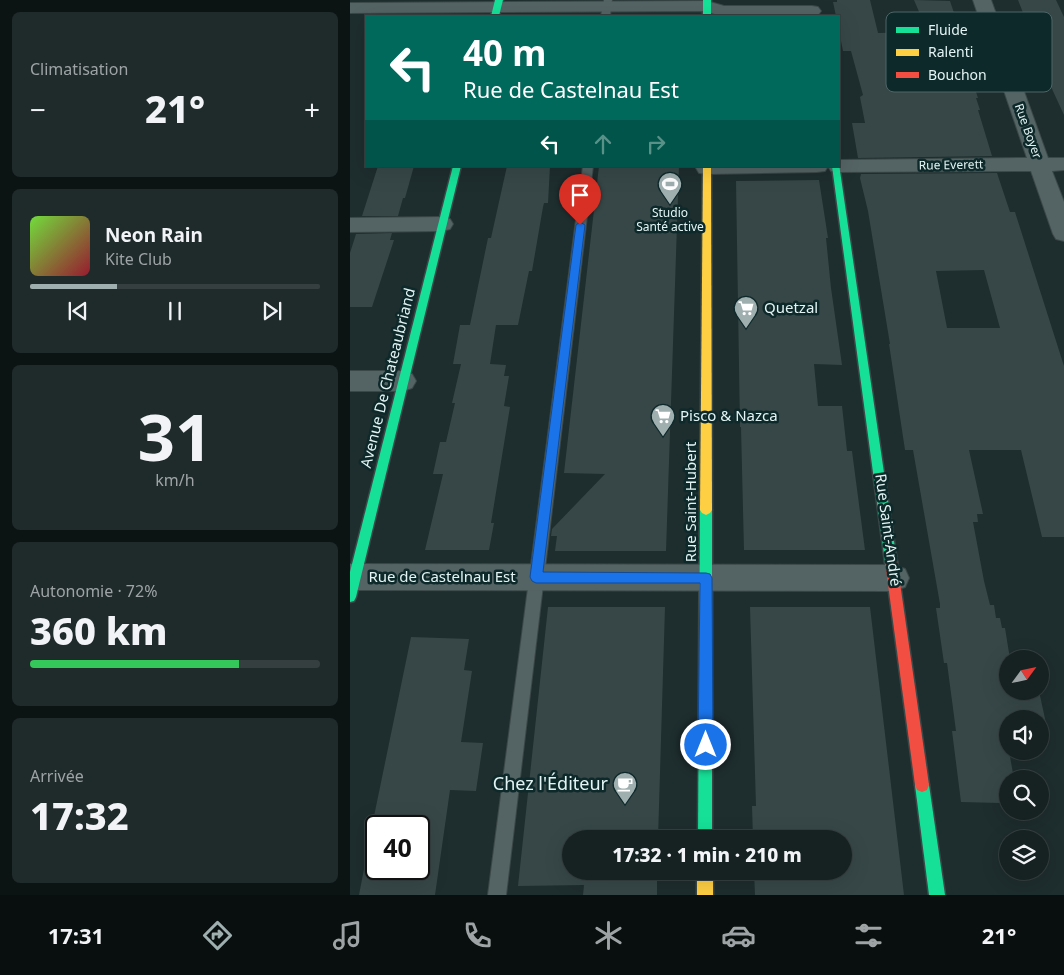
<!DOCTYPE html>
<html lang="fr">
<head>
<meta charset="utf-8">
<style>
	:root { --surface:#162222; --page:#1f2a2a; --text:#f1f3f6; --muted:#9ea4a5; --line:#353f40; --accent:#9faeaf }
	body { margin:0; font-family:"Noto Sans",sans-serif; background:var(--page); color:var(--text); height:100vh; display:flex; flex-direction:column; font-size:19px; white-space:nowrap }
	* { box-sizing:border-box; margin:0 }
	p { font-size:16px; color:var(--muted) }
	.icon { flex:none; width:28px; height:28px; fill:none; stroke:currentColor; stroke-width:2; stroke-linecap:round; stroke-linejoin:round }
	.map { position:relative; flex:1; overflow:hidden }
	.side { display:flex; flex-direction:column; gap:12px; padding:12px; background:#0c1313; width:350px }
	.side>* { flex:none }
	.guide { position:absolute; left:15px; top:15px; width:475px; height:152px; border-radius:0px; box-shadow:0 5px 20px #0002,0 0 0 1px var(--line); background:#00695c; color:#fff; overflow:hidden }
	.needle { width:32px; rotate:57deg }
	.tools { position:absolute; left:649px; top:650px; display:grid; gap:10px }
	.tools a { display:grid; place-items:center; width:50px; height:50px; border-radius:50%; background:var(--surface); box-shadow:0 5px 20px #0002,0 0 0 1px var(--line); font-size:25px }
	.speed { position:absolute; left:15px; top:815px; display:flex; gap:10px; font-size:25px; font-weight:700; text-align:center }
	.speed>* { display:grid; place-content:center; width:65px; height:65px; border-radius:50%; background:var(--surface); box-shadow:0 5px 20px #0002,0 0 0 1px var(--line); line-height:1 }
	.speed .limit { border:2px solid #111; border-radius:8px; background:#fff; color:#111 }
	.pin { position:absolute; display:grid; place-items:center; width:42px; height:42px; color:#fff; margin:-51px -21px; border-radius:50% 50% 50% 0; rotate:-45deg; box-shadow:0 0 5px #0007 }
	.pin .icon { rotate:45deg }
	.me { position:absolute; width:55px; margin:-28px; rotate:0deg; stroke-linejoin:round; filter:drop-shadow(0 0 4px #0008) }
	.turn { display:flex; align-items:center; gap:18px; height:105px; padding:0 15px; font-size:22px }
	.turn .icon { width:65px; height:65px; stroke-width:2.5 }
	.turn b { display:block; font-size:35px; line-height:42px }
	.lanes { display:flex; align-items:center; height:48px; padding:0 15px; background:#0003; justify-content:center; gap:25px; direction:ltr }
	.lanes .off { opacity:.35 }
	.big { font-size:38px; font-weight:800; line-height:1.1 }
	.side .card { flex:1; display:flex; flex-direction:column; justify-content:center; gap:8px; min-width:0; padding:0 18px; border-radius:8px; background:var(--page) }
	.side .dial { align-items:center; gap:0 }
	.dial b { font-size:65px; line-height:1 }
	.song { display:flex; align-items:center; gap:15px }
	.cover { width:60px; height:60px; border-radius:8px; background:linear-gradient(135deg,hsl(100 70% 55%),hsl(350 70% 35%)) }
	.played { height:5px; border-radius:2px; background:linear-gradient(90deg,var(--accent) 30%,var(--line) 30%) }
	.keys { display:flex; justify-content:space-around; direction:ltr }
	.heat { display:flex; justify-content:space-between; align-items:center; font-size:28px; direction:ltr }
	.charge { height:8px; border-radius:4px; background:linear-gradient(90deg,#34c759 72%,var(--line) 0) }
	.trip { position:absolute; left:212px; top:830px; width:290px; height:50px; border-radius:25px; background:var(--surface); box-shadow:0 5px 20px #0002,0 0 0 1px var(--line); font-weight:800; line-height:50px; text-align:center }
	.menu { display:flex; height:80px; justify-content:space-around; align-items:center; background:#090e0e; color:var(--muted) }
	.menu .icon { width:35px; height:35px }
	.menu .active { color:var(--accent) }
	.menu b { font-size:22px; color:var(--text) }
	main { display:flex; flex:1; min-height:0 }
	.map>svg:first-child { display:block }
	.building { fill:#374747; fill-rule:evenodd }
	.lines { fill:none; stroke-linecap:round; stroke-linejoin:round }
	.lane-casing { stroke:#3b4848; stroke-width:2 }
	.street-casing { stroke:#3b4848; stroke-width:2 }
	.fast-casing { stroke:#3b4848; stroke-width:3 }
	.slow-casing { stroke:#3b4848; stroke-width:3 }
	.jam-casing { stroke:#3b4848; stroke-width:3 }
	.lane { fill:#546364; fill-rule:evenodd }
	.street { fill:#546364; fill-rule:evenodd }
	.fast { fill:#16e098; fill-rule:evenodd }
	.slow { fill:#ffcf43; fill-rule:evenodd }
	.jam { fill:#f24e42; fill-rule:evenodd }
	.route { fill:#1a73e8; stroke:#114b97 }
	.labels { text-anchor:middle; stroke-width:5; stroke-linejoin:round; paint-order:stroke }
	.far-street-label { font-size:12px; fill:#e4f4f4; stroke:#0e292a }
	.far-poi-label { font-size:12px; fill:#e4f4f4; stroke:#0e292a }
	.poi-label { font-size:15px; fill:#e4f4f4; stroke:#0e292a; text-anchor:start }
	.street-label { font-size:15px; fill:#e4f4f4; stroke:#0e292a }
	.near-poi-label { font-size:18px; fill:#e4f4f4; stroke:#0e292a; text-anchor:end }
	.key { fill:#0e292a; stroke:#4e6667; stroke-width:1 }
	.key-label { font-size:14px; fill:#e4f4f4 }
</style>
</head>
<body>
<main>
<section class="side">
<div class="card"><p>Climatisation</p>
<div class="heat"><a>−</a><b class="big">21°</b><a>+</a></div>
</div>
<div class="card">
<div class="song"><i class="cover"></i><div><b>Neon Rain</b><p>Kite Club</p></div></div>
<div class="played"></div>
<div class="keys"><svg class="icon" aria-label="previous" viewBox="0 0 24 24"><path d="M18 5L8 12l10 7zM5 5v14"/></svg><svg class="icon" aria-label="pause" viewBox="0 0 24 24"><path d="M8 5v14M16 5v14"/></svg><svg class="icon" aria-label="next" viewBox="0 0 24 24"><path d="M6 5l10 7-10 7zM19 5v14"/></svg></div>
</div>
<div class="card dial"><b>31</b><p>km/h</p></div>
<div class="card"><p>Autonomie · 72%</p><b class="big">360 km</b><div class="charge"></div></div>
<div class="card"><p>Arrivée</p><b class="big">17:32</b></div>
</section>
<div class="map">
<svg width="714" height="895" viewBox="0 0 714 895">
	<rect width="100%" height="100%" fill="#1e2d2e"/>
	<g class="building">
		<polygon points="487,0 520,0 528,33 571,32 565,14 570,14 564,0 600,1 617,52 613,52 628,98 626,98 630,110 628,110 642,156 508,158 502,123 515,123 510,97 513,95 501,51 493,51 489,31 489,16 486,16 483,2 487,2"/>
		<polygon points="668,0 706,0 714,17 714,115 685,52 688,52 679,33 681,33"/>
		<polygon points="28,166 64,166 55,198 53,198 48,216 12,216"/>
		<polygon points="157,166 200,166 198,203 194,203 193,207 182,271 179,271 168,325 146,325 140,364 156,365 154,376 159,376 154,406 160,407 141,523 144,523 139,550 75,550 93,474 83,474 90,442 96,442 105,403 102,403 111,364 103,364 110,325 120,325 138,238 141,238"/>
		<polygon points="249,166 329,166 316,551 205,551 207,536 201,536 202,529 255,474 214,473"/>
		<path d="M 647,173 L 660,212 L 665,212 L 714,366 L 714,537 L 692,537 L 671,450 L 619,450 L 633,514 L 627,514 L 628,522 L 623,522 L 634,581 L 640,605 L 644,605 L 646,618 L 650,618 L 652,628 L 655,628 L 660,659 L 658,659 L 658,691 L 689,691 L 697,728 L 692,728 L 693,732 L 690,732 L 690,719 L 658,719 L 658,731 L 656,731 L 658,751 L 659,751 L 664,779 L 658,779 L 658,793 L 648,793 L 650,803 L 611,802 L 602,731 L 606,731 L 597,663 L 594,663 L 586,608 L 590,608 L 590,604 L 563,450 L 555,450 L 539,344 L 540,344 L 518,211 L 510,178 L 511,174 ZM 634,270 L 650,328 L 597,328 L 586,271 Z"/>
		<polygon points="469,180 478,238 476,238 481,288 492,365 464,364 468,406 492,406 497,451 502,451 515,550 394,550 391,427 390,427 386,181"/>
		<polygon points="42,233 40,240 44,240 22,307 0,307 0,253 6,234"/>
		<polygon points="198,607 315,607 308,839 221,839 221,871 307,871 307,895 233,895 234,885 168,886"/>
		<polygon points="400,607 520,607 554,895 405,895 404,871 494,871 494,839 403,839 402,806 406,806"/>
		<polygon points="61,637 119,639 114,670 122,671 111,742 133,743 126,791 100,790 85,895 9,895 14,869 69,869 69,826 22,826"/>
	</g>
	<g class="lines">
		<g class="lane-casing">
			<g id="lane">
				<polygon points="254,0 262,0 260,16 251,16"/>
				<polygon points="233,166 243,166 156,895 138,895"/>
			</g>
		</g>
		<g class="street-casing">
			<g id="street">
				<polygon points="623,0 641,0 698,158 714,158 714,170 702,171 714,202 714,241 706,239 703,234 681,171 489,172 481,171 478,166 489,166 489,160 677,158"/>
				<polygon points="357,1 374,6 462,6 468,7 471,11 468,15 463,16 371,16 355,11 0,13 0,3"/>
				<polygon points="347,166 478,166 475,171 467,172 357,174 349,173 346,168"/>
				<polygon points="92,217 100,219 103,224 100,229 92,231 0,232 0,218"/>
				<polygon points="0,371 53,371 62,374 66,381 62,388 53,391 0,391"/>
				<polygon points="0,564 544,565 555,569 559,578 555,587 544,591 0,590"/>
			</g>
		</g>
		<g class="fast-casing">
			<g id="fast">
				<polygon points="145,0 153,0 149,16 141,16"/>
				<rect x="353" y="0" width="8" height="16"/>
				<polygon points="489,164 547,562 545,566 541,567 537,566 535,562 482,166 489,166"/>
				<polygon points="103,166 111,166 6,597 4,601 0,602 0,572"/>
				<polygon points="356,505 360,507 362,510 362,839 348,839 350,510 352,507"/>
				<polygon points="572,778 577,780 579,785 595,895 579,895 565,785 567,780"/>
			</g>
		</g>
		<g class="slow-casing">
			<g id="slow">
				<polygon points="353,166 361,166 362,510 360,513 356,515 352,513 350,510"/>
				<rect x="347" y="871" width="16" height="24"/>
			</g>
		</g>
		<g class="jam-casing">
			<polygon id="jam" points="541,557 545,558 547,562 579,785 577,790 572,792 567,790 565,785 535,562 537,558"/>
		</g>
		<use href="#lane" class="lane"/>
		<use href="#street" class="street"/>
		<use href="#fast" class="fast"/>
		<use href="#slow" class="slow"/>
		<use href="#jam" class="jam"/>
	</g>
	<polygon class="route" points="230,222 235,225 193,572 356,573 360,574 362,578 363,745 360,750 356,752 351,750 348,745 350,583 186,583 182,581 180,577 226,225"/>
	<defs>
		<g id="stadium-pin" transform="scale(1.25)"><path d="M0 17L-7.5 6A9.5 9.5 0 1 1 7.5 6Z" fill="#9faeaf" stroke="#0e292a"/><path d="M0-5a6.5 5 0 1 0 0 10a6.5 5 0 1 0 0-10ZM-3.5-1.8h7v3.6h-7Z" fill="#fff"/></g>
		<g id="supermarket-pin" transform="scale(1.25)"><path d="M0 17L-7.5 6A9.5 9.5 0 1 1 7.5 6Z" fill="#9faeaf" stroke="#0e292a"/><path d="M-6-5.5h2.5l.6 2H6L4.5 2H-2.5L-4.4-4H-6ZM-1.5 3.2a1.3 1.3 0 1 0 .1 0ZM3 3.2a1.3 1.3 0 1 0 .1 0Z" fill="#fff"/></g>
		<g id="cafe-pin" transform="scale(1.25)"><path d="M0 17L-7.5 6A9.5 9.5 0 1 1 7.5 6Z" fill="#9faeaf" stroke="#0e292a"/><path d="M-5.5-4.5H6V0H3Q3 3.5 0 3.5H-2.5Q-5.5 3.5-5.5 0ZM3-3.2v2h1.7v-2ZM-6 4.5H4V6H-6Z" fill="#fff"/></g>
	</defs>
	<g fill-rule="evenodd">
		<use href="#stadium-pin" x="320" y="184"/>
		<use href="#supermarket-pin" x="396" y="308"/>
		<use href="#supermarket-pin" x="313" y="416"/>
		<use href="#cafe-pin" x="275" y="784"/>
	</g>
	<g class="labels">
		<g class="far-street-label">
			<text transform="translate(678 131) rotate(70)" y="4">Rue Boyer</text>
			<text transform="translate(601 165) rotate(-1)" y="4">Rue Everett</text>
		</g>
		<g class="far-poi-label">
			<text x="320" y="217">Studio<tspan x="320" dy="14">Santé active</tspan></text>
		</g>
		<g class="poi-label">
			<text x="414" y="313">Quetzal</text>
			<text x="330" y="421">Pisco &amp; Nazca</text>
		</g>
		<g class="street-label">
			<text transform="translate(38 378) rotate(-76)" y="5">Avenue De Chateaubriand</text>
			<text transform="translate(341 502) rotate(-90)" y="5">Rue Saint-Hubert</text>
			<text transform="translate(538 530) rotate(82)" y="5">Rue Saint-André</text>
			<text x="92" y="582">Rue de Castelnau Est</text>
		</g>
		<g class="near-poi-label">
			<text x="258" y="790">Chez l'Éditeur</text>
		</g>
	</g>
	<rect x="536" y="12" width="166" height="80" rx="8" class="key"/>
	<rect x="546" y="27" width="23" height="6" fill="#16e098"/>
	<rect x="546" y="49" width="23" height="7" fill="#ffcf43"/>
	<rect x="546" y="72" width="23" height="6" fill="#f24e42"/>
	<g class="key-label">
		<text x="578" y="35">Fluide</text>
		<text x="578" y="57">Ralenti</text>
		<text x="578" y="80">Bouchon</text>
	</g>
</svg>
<div class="tools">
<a><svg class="needle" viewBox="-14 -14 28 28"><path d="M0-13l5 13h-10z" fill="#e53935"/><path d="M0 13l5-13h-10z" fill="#9ea4a5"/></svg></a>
<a><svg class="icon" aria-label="sound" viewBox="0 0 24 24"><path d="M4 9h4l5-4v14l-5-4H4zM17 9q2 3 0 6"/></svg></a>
<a><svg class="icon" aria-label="search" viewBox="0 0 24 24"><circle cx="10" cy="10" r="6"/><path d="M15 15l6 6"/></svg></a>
<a><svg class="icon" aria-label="layers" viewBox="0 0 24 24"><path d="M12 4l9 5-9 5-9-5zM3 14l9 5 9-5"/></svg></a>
</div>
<div class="speed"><div class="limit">40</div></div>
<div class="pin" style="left:230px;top:225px;background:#d93025"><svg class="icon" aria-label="arrive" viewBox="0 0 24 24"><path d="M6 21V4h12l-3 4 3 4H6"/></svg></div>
<svg class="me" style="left:356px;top:745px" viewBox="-20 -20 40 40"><circle r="17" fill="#1a73e8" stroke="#fff" stroke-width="3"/><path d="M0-11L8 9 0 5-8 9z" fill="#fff"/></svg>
<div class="trip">17:32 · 1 min · 210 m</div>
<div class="guide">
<div class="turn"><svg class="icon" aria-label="left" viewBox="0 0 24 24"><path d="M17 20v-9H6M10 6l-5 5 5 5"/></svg><div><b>40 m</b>Rue de Castelnau Est</div></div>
<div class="lanes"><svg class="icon" aria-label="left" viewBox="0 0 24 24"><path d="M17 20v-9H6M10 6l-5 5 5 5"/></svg><svg class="icon off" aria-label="ahead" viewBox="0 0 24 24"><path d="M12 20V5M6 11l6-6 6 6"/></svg><svg class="icon off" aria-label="right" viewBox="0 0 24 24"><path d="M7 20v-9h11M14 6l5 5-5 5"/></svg></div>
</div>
</div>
</main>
<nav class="menu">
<b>17:31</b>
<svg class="icon active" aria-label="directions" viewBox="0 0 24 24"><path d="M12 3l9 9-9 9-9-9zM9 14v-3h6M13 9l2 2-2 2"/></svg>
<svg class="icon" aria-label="music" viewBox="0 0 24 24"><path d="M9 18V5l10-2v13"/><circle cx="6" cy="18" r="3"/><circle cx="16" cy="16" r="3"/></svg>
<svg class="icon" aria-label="phone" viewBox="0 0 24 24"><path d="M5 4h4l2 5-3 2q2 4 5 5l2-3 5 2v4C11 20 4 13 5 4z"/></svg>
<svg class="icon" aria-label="climate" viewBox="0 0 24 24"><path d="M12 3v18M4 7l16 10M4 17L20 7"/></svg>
<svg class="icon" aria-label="car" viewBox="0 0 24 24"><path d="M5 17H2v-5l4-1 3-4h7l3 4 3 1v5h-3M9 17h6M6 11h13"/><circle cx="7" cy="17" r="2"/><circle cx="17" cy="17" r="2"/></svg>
<svg class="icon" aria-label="filters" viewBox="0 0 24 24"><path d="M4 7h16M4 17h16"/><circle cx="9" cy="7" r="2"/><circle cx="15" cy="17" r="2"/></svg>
<b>21°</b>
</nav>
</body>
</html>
